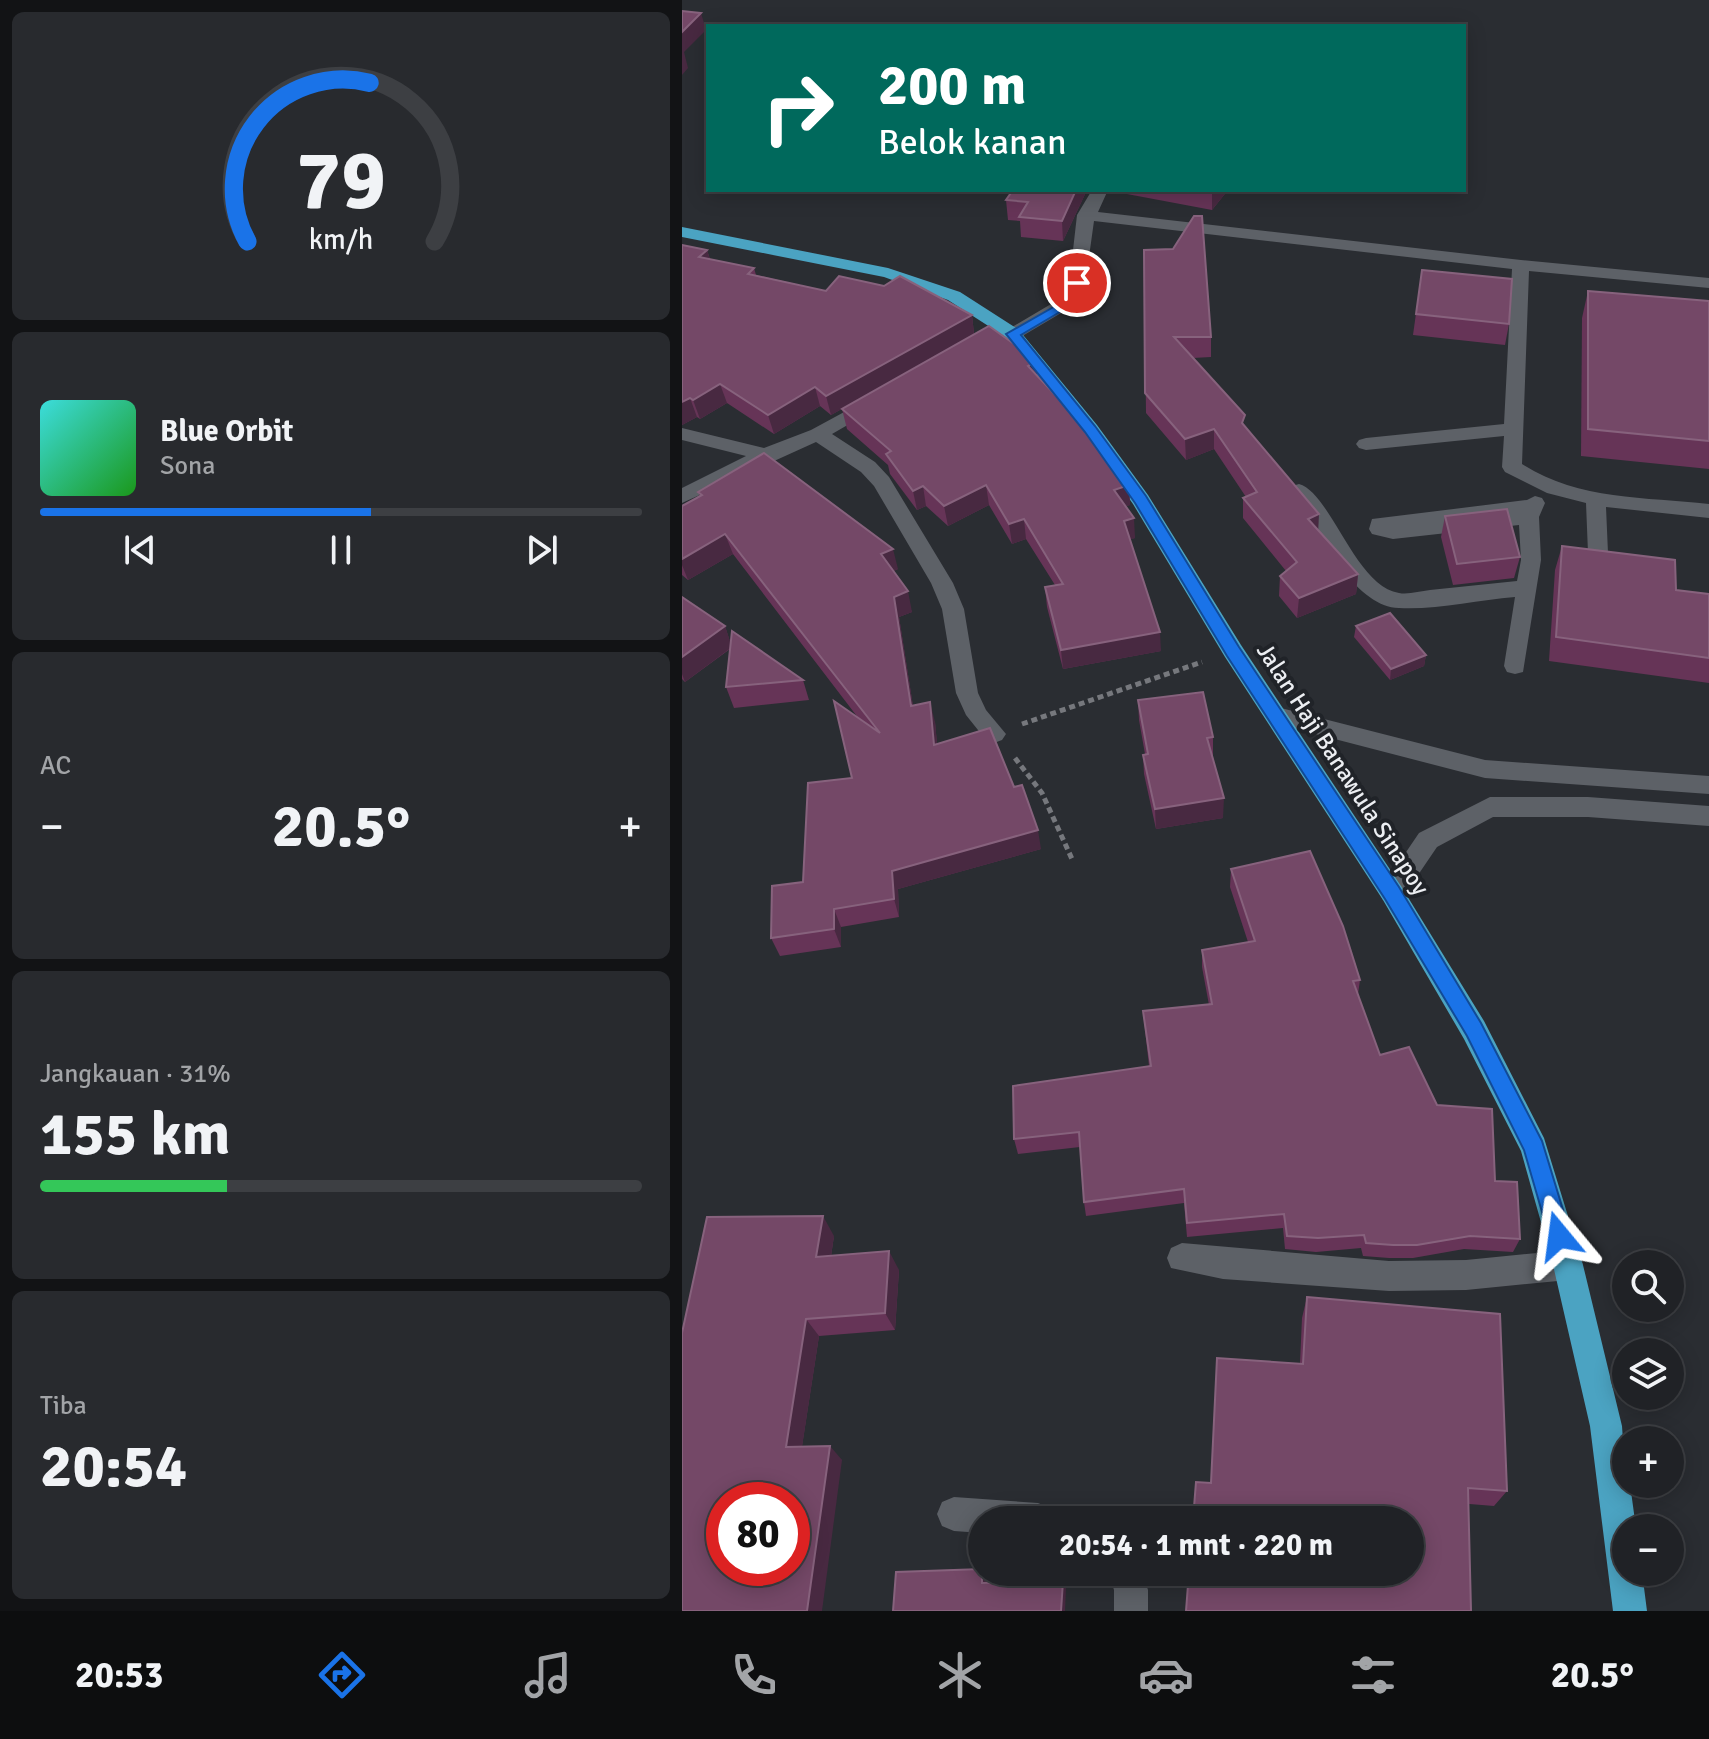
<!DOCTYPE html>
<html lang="id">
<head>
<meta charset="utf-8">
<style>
	:root { --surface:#202226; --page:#282a2e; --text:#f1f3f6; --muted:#a2a4a7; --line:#3d3f43; --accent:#1a73e8 }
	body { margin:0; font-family:Signika,sans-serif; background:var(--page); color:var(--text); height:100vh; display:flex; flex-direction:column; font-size:30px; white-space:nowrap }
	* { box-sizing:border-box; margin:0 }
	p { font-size:26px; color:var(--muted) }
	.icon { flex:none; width:44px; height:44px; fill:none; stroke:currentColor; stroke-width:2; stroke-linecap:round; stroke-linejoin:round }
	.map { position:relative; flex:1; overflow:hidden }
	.side { display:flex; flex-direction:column; gap:12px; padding:12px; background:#121315; width:682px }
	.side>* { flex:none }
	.guide { position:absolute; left:24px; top:24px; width:760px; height:168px; border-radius:0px; box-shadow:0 4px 20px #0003,0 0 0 2px var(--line); background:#00695c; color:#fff; overflow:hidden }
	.controls { position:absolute; left:930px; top:1250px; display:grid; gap:16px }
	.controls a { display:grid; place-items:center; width:72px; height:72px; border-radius:50%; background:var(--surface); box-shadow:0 4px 20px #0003,0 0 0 2px var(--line); font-size:40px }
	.speed { position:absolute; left:24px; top:1482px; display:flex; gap:16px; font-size:40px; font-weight:700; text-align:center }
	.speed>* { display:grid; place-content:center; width:104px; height:104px; border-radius:50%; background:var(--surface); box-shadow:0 4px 20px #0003,0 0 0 2px var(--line); line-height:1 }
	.speed .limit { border:12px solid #d22; background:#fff; color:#111 }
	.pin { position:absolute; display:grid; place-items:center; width:68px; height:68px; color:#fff; margin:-34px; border:4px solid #fff; border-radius:50%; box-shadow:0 2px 8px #0007 }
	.me { position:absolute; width:88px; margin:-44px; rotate:344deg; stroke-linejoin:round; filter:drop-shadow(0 0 6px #0008) }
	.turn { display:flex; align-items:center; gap:28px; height:168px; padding:0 40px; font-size:36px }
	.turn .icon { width:104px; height:104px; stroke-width:2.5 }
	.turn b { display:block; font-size:56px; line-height:68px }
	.big { font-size:60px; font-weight:800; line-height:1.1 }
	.side .card { flex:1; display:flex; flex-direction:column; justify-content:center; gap:12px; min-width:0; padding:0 28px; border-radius:12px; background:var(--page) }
	.side .dial { align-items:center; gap:0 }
	.dial svg { height:208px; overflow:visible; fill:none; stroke:var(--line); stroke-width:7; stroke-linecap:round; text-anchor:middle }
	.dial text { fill:var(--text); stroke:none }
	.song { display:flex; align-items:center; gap:24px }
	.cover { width:96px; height:96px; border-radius:12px; background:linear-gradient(135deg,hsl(180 70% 55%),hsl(120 70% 35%)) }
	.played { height:8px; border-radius:4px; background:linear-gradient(90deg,var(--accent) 55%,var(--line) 55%) }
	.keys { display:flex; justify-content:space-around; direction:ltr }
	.heat { display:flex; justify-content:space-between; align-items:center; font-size:44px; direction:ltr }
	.charge { height:12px; border-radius:6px; background:linear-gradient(90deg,#34c759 31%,var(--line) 0) }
	.trip { position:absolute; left:286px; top:1506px; width:456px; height:80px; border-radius:40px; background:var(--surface); box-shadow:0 4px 20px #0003,0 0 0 2px var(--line); font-weight:800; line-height:80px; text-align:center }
	.tab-bar { display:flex; height:128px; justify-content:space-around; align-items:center; background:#0d0e0f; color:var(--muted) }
	.tab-bar .icon { width:56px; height:56px }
	.tab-bar .current { color:var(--accent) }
	.tab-bar b { font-size:36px; color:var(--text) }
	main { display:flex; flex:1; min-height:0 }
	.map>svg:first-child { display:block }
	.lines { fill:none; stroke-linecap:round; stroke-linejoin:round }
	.path { stroke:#76787d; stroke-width:5; stroke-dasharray:6 4; stroke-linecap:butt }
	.minor { fill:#5d6167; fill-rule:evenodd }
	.highway { fill:#4ba3c2; fill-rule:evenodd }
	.wall { fill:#663457 }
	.shaded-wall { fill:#482941 }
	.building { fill:#744867; stroke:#87627d; stroke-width:2; fill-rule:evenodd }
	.route { fill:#1a73e8; stroke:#114b97; stroke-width:2 }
	.labels { text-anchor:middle; stroke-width:8; stroke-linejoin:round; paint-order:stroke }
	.street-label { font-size:24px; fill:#eceef2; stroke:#202328 }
</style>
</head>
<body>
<main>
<section class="side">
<div class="card dial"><svg viewBox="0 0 100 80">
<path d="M14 69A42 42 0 1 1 86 69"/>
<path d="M14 69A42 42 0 0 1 61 8" stroke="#1a73e8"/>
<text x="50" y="56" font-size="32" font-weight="700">79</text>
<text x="50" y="72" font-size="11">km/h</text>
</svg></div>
<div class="card">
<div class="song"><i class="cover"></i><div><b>Blue Orbit</b><p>Sona</p></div></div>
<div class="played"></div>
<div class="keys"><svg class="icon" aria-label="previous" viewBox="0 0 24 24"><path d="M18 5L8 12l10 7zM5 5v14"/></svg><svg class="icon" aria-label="pause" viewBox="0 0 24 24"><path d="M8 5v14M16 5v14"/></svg><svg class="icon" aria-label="next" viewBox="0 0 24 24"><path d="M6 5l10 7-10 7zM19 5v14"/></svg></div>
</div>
<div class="card"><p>AC</p>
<div class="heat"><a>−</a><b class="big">20.5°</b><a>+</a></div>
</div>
<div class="card"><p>Jangkauan · 31%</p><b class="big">155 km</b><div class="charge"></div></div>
<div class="card"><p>Tiba</p><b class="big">20:54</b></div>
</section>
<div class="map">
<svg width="1027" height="1611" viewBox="0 0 1027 1611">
	<rect width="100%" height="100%" fill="#2a2d32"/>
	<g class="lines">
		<g class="path">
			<polyline points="340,724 520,662"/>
			<polyline points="333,758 360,793 390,859"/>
		</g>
		<g class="minor">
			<path d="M 410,190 L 426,190 L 416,212 L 839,260 L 1027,278 L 1027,288 L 847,271 L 840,464 C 895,500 963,497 1027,504 L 1027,518 L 924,507 L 926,553 L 923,558 L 909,558 L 906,553 L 904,503 L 865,493 L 823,472 L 820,467 L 822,436 L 684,450 L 677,448 L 674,444 L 677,440 L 684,438 L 822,424 L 830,269 L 412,221 L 401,300 L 337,338 L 325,338 L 322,334 L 325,330 L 386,294 L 395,215 Z"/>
			<polygon points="188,398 195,400 197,404 195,408 150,434 193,462 207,477 271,583 282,609 296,693 304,710 324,734 320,740 312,743 304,740 284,715 274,693 260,609 249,583 192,486 179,472 134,442 0,503 0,488 64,456 0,440 0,428 82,448 129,430"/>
			<path d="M 617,484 C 649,493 673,586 717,593 C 726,595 738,591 748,590 C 777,587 806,584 835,581 L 839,560 L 837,525 L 711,539 L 690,534 L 687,529 L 690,519 L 845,500 L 853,496 L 860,498 L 863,503 L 857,517 L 859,560 L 841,672 L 833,674 L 825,672 L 822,666 L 833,597 C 795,600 754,610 717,608 C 671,607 635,528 610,496 L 607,491 L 610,486 Z"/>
			<polygon points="595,707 803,760 1027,776 1027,794 803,778 587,722 584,716 587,710"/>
			<polygon points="808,797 906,797 1027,806 1027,826 906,817 811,817 755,847 719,900 710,904 701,900 697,893 701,886 737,833"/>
			<polygon points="500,1243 707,1261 784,1260 886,1250 897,1254 901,1265 897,1276 886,1280 784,1290 707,1291 541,1279 489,1268 485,1258 489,1248"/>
			<polygon points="272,1497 356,1503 368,1508 373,1520 300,1520 300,1533 272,1531 260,1526 255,1514 260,1502"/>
			<polygon points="426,1572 460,1572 466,1590 466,1611 432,1611 432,1590"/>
		</g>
		<polygon class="highway" points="0,227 206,268 278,292 337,330 415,425 466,495 559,645 719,886 802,1021 862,1138 901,1265 940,1426 944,1484 948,1484 954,1528 944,1528 944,1572 960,1572 965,1611 931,1611 908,1426 871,1265 839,1151 782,1039 701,900 543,657 451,504 401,433 325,338 266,300 202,277 0,237"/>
	</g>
	<g class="wall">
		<polygon points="405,190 381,241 339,237 338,221 326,220 324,200"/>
		<polygon points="428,190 546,190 530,210 429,191"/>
		<polygon points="0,245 25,250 28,259 72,268 74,275 144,291 290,315 292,334 149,415 138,406 92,434 45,403 18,419 15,417 0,425"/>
		<polygon points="462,250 529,337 529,357 511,358 563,426 636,530 676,574 674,594 615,618 597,596 598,576 604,571 561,518 561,498 564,497 532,449 504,460 464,413"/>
		<polygon points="740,270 827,324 823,345 731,335"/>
		<polygon points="906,291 1027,301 1027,469 899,456 900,318"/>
		<polygon points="356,376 447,485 448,505 444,506 453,538 448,539 479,651 381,669 365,607 363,587 373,585 344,539 330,544 307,505 266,526 244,506 235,510 208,474 206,465 165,429 160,409"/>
		<polygon points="16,492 216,569 211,571 230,612 217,617 231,706 253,722 255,744 359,849 216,889 217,917 159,927 159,947 98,956 89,938 121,882 170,778 177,719 51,554 6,580 0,575 0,506 18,496"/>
		<polygon points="763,516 838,557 832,578 771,585 759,537"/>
		<polygon points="880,546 994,590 1027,594 1027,683 867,661 873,570"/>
		<polygon points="0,597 43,626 48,642 121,680 127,700 52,708 44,687 48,649 3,682 0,679"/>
		<polygon points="674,626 744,655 742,666 708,680 672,637"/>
		<polygon points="456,700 531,737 531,757 541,818 474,829 462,774 461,755 463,754 457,720"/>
		<polygon points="549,869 678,980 676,994 698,1055 755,1105 813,1181 838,1239 831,1252 782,1249 731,1258 707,1258 681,1256 679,1248 634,1252 603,1249 601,1228 505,1237 502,1203 404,1216 402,1202 398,1147 336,1154 332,1139 467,1066 461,1011 527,1005 520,967 520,950 566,942 548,887"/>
		<polygon points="152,1236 149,1256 217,1270 213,1330 137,1336 120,1446 160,1460 0,1611"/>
		<polygon points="625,1297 825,1491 812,1506 529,1483 618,1363 620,1318"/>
	</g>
	<g class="shaded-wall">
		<polygon points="19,13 24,30 2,52 6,68 0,75 0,32"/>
		<polygon points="394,190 405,190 381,241 380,221"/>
		<polygon points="530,190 546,190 530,210"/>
		<polygon points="25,250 31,269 17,257"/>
		<polygon points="290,315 292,334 149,415 144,396"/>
		<polygon points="354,362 356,382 346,366"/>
		<polygon points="38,384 45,403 18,419 11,400"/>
		<polygon points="133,387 138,406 92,434 86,415"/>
		<polygon points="8,398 15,417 0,425 0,402"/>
		<polygon points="532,429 532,449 504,460 503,439"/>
		<polygon points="304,485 307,505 266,526 262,506"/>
		<polygon points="447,485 448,505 434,509 432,490"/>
		<polygon points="241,486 244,506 235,510 231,491"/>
		<polygon points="637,514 636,534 626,519"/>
		<polygon points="452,518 453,538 443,541 442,521"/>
		<polygon points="342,519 344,539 330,544 327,524"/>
		<polygon points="43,534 51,554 6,580 0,565 0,559"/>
		<polygon points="211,549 216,569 204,575 199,554"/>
		<polygon points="676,574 674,594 615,618 617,598"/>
		<polygon points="226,591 230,612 217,617 234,726 229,706 212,597"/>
		<polygon points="43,626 50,647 3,682 0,674 0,657"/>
		<polygon points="478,632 479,651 381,669 379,650"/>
		<polygon points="744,655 742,666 708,680 709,669"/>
		<polygon points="248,702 253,722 257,764 252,745"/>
		<polygon points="542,798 541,818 474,829 473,809"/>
		<polygon points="356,830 359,849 216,889 217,917 212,899 210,871"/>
		<polygon points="152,909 159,927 159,947 152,929"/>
		<polygon points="141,1216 152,1236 146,1276 134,1257"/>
		<polygon points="207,1251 217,1270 213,1330 203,1313"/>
		<polygon points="124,1319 137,1336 118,1460 104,1447"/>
		<polygon points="148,1446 160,1460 140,1611 125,1611"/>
		<polygon points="301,1572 303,1572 306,1576 306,1590 300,1583"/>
		<polygon points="381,1581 384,1588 383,1611 379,1611"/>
	</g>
	<g class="building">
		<polygon points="0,11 19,13 0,32"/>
		<polygon points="331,190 394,190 380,221 337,217 346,202 324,200"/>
		<polygon points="512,216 520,216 529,337 492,337 563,415 560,423 637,514 626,519 676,574 617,598 598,576 615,562 561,498 575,492 532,429 503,439 463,393 462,250 491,249"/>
		<polygon points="0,245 25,250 17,257 72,268 66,274 144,291 157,276 202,286 218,276 290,315 144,396 133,387 86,415 38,384 11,400 8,398 0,402"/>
		<polygon points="740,270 830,279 827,324 734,314"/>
		<polygon points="906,291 1027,301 1027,441 906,429"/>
		<polygon points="307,326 349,356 354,362 346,366 411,435 447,485 432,490 452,518 442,521 478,632 379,650 363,587 381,584 342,519 327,524 304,485 262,506 241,486 231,491 204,454 209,451 160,409"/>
		<polygon points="82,453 211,549 199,554 226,591 212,597 229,706 248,702 252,745 308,728 332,787 340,785 356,830 210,871 212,899 152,909 152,929 89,938 90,886 121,882 126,783 170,778 152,701 198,733 43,534 0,559 0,506 20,495 16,492"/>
		<polygon points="825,509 838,557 775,564 763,516"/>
		<polygon points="880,546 993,560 994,590 1027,594 1027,658 874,637"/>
		<polygon points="0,597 43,626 0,657"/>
		<polygon points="708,613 744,655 709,669 674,626"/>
		<polygon points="50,631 121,680 44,687"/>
		<polygon points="521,692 531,737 525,738 542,798 473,809 461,755 466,754 456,700"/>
		<polygon points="628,851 661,926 678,980 671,981 698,1055 727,1047 755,1105 810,1109 813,1181 835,1182 838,1239 788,1236 735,1245 711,1245 684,1243 682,1235 636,1238 605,1236 602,1214 505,1223 502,1189 402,1202 397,1132 332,1139 331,1086 469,1066 461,1011 530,1004 520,950 573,941 549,869"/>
		<path d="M 141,1216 L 134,1257 L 207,1251 L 203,1313 L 124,1319 L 104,1447 L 148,1446 L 125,1611 L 0,1611 L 0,1333 L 25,1217 ZM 42,1500 L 110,1500 L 110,1568 L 42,1568 Z"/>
		<polygon points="625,1297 818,1314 825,1491 786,1488 789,1611 504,1611 507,1572 728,1572 728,1520 511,1520 514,1482 529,1483 535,1358 621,1364"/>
		<polygon points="300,1569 300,1583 381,1581 379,1611 211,1611 214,1572"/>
	</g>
	<polygon class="route" points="391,280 402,283 400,299 339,335 413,426 464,496 557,647 717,887 799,1023 860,1141 889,1236 885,1243 877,1247 869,1243 842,1150 785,1036 703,899 545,656 453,503 403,432 324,334 382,301 389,295"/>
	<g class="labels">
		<g class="street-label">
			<text transform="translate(661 769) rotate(57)" y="8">Jalan Haji Banawula Sinapoy</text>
		</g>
	</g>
</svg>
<div class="controls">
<a><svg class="icon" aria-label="search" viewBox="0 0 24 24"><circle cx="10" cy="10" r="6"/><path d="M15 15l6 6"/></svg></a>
<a><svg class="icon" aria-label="layers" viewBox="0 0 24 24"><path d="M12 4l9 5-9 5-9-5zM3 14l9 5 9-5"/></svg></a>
<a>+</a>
<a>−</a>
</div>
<div class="speed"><div class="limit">80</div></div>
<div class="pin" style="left:395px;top:283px;background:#d93025"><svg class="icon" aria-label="arrive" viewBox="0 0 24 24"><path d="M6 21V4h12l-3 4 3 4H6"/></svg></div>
<svg class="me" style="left:877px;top:1236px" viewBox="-20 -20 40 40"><path d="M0-17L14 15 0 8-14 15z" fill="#1a73e8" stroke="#fff" stroke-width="4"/></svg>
<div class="trip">20:54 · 1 mnt · 220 m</div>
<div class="guide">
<div class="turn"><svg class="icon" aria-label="right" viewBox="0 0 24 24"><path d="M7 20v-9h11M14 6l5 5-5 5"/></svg><div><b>200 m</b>Belok kanan</div></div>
</div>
</div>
</main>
<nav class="tab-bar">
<b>20:53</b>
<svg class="icon current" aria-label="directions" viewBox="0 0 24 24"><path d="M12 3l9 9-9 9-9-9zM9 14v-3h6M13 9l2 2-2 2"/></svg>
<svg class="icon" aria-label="music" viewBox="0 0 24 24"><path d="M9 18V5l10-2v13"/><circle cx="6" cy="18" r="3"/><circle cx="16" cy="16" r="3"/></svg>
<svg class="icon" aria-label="phone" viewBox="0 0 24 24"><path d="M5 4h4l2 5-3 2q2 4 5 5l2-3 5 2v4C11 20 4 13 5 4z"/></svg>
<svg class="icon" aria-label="climate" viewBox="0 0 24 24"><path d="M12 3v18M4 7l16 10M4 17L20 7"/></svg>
<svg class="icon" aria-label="car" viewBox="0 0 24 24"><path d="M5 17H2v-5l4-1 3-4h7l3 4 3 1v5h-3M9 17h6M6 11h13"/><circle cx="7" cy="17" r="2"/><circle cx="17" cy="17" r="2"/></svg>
<svg class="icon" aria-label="filters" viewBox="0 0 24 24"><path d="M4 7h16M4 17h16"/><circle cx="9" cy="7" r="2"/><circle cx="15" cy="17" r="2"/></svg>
<b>20.5°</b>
</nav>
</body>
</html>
